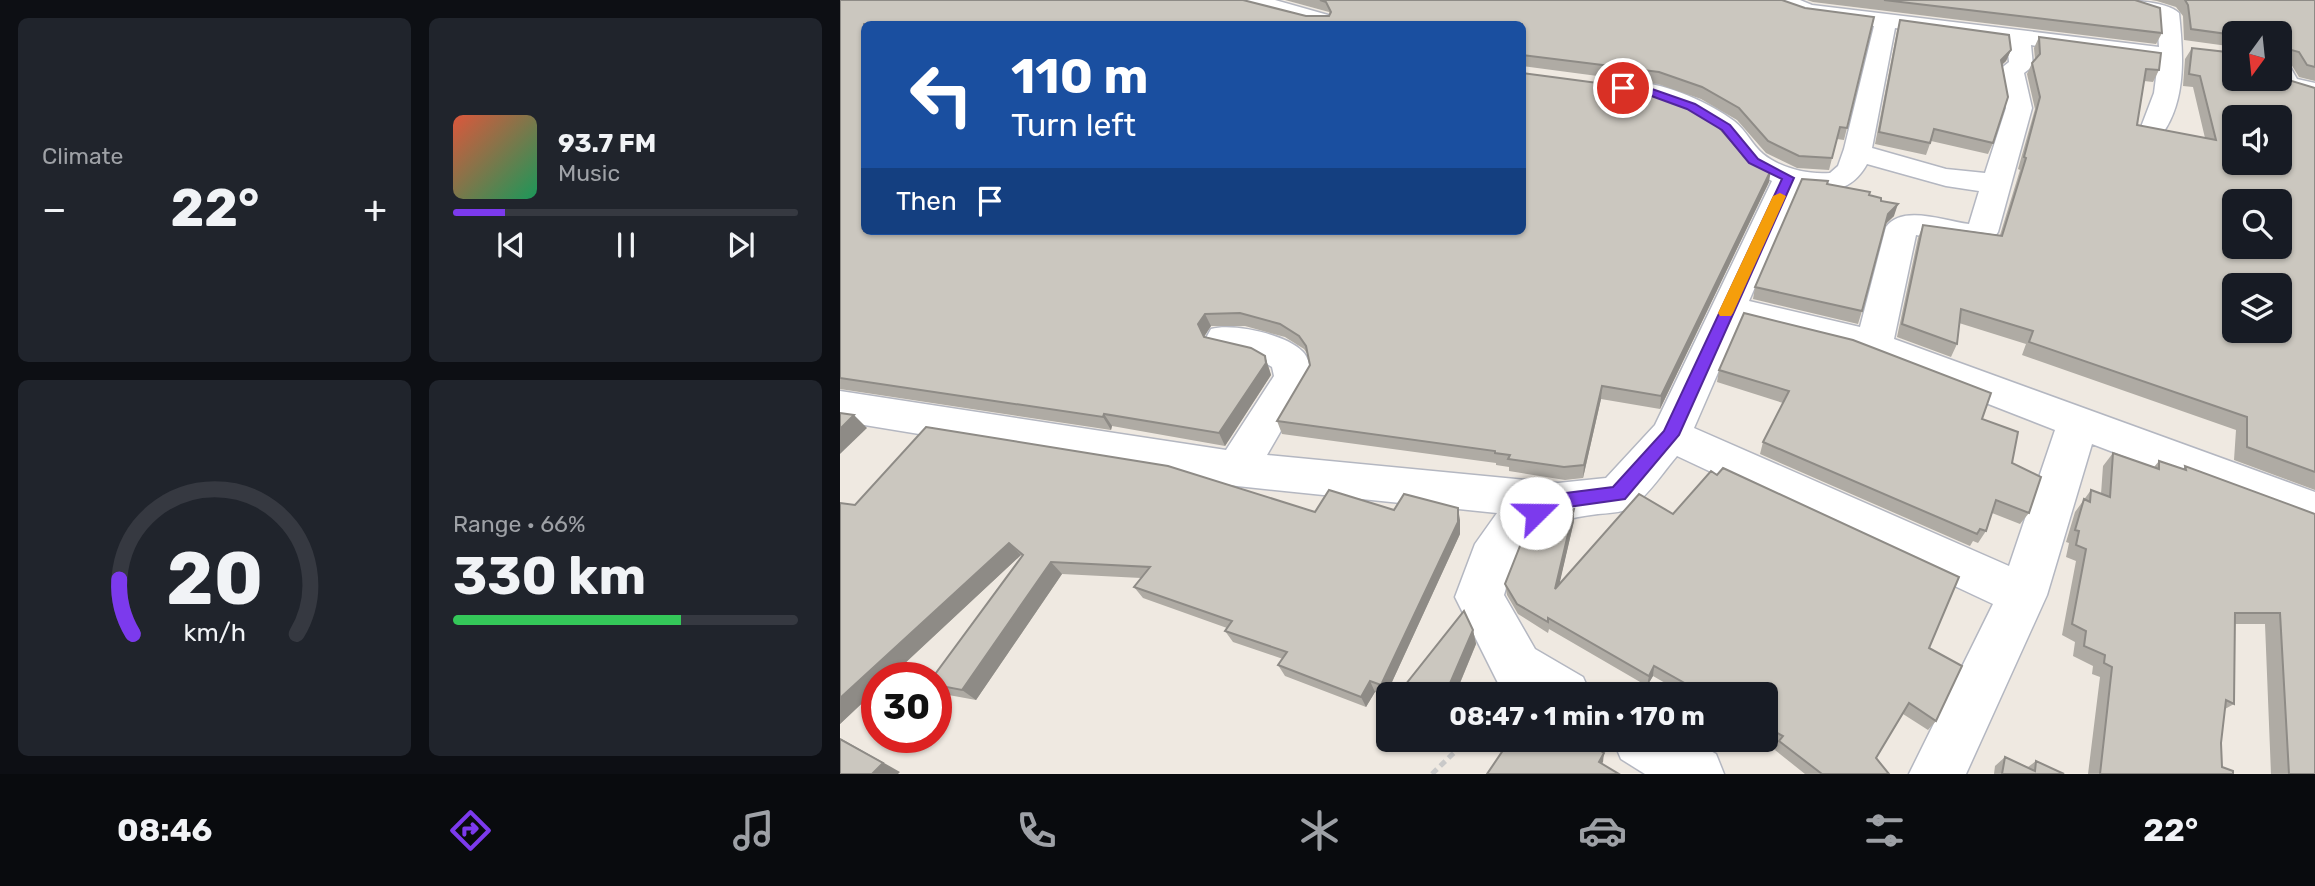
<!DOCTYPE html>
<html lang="en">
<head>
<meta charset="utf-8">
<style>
	:root { --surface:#171b24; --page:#20242c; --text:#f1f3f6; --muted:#9ea1a6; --line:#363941; --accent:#7c3aed }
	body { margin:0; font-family:Rubik,sans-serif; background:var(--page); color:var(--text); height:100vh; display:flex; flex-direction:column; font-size:26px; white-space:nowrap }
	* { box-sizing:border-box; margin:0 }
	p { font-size:23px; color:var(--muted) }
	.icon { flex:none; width:38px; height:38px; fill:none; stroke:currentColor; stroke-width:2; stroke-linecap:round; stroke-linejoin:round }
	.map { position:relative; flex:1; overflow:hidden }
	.side { display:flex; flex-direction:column; gap:18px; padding:18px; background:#0d0f14; width:840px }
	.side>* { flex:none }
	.guide { position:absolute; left:21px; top:21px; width:665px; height:214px; border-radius:10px; box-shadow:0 2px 5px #0004; background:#1a4fa0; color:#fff; overflow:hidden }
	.needle { width:46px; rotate:195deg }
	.tools { position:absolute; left:1382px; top:21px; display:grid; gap:14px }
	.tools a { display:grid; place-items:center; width:70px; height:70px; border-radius:10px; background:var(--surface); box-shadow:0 2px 5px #0004; font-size:35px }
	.speed { position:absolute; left:21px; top:662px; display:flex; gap:14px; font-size:35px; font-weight:700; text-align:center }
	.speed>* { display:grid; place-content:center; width:91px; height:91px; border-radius:50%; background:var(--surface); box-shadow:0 2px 5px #0004; line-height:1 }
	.speed .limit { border:10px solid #d22; background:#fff; color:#111 }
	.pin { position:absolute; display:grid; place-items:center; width:60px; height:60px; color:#fff; margin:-30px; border:4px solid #fff; border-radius:50%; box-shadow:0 2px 7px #0007 }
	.me { position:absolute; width:77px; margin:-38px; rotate:68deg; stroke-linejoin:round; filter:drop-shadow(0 0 5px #0008) }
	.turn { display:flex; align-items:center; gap:24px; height:147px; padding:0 35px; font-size:32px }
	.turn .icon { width:91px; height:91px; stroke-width:2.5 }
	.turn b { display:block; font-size:49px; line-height:60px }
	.then { display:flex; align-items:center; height:66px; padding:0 35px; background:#0003; gap:14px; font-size:26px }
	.big { font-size:52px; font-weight:700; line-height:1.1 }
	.side .widget { flex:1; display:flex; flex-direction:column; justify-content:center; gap:10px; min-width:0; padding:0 24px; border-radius:10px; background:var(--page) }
	.side .dial { align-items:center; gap:0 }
	.dial svg { height:182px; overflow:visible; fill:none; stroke:var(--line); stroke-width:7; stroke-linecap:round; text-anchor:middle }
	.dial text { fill:var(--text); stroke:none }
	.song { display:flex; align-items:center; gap:21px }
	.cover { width:84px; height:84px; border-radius:10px; background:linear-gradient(135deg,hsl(10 70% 55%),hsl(150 70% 35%)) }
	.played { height:7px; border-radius:4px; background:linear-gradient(90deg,var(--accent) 15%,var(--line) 15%) }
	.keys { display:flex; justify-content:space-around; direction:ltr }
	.heat { display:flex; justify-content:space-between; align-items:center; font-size:38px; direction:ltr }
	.charge { height:10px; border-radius:5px; background:linear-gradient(90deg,#34c759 66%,var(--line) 0) }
	.side .tiles { flex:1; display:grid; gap:18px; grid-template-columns:repeat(2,1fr) }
	.trip { position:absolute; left:536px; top:682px; width:402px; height:70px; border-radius:10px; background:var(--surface); box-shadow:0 2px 5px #0004; font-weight:700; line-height:70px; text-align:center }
	.dock { display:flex; height:112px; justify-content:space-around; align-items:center; background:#090b0e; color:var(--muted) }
	.dock .icon { width:49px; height:49px }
	.dock .selected { color:var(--accent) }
	.dock b { font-size:32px; color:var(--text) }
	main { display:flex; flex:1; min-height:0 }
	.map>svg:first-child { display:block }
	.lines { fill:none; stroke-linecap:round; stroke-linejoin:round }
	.street-casing { stroke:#b4b7c1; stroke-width:3 }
	.path { stroke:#c9c9c9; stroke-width:5; stroke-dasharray:7 4.5; stroke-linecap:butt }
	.street { fill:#fff; fill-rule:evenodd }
	.wall { fill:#afaba4 }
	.shaded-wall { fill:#8e8b86 }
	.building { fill:#cbc7bf; stroke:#8e8b86; stroke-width:2; fill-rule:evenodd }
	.route { fill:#7c3aed; stroke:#51269a; stroke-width:2 }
	.slow { fill:#f59e0b }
</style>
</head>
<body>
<main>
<section class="side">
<div class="tiles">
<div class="widget"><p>Climate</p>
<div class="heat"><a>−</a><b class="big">22°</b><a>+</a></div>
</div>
<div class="widget">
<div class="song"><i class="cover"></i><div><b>93.7 FM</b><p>Music</p></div></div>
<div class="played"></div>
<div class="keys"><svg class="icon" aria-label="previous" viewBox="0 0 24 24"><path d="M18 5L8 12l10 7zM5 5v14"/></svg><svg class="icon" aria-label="pause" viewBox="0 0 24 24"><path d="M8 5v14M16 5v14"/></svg><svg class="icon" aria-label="next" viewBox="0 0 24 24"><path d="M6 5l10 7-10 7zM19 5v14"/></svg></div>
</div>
<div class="widget dial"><svg viewBox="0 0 100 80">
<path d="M14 69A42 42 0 1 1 86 69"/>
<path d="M14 69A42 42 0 0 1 8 45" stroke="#7c3aed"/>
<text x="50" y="56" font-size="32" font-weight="700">20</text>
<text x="50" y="72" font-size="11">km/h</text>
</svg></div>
<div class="widget"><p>Range · 66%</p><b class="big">330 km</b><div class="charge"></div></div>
</div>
</section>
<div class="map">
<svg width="1475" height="774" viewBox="0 0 1475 774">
	<rect width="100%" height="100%" fill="#efe9e1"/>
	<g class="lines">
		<g class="street-casing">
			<g id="street">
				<polygon points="386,0 435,0 488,15 491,24 469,24 426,11 390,4"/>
				<path d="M 930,0 L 960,0 L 972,5 L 1319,47 L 1317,17 L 1295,9 L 1266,4 L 1262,0 C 1282,0 1326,0 1339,13 C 1343,52 1347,98 1323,133 L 1314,135 L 1305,133 L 1301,127 L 1314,93 L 1318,62 L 1191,45 L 1193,66 L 1184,73 L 1192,108 L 1158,232 L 1153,239 L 1128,244 L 1076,235 L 1054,339 L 1475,492 L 1475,529 L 1252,444 L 1207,595 L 1126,774 L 1069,774 L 1153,604 L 837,456 C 824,471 810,493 794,505 C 785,513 769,513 758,514 C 698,521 680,538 664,595 L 695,649 L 743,677 L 751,695 L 676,695 L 659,685 L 615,597 L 635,544 L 657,513 L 397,486 L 0,421 L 0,391 L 386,450 L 434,376 L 432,367 L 417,358 L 371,347 L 366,338 L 371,329 C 393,323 445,334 462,351 C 469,357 470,369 472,377 L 427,455 L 718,483 L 766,478 L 815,425 L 932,181 L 904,167 L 876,134 L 842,113 L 803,98 L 783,94 L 779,89 L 783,84 C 813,76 870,103 894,121 C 906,130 912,145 923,154 C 940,168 968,175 990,173 L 998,166 L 1004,149 L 1034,26 C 1008,23 946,21 930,0 ZM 1055,28 L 1167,43 L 1169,62 L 1159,70 L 1166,108 L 1145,173 L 1106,169 L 1032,148 ZM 1027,164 L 1106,186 L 1139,191 L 1129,224 C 1105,221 1062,204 1046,227 L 1020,327 L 909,301 L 958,188 C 988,193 1011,193 1027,164 ZM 900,322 L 1010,350 L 1215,430 L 1169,566 L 854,428 Z"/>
				<polygon points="1440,63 1449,65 1457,79 1475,83 1475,99 1439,89 1433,79 1440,79"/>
				<polygon points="773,740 852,740 876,754 884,774 805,774 781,759"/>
			</g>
		</g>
		<polyline class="path" points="592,774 627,740"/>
		<use href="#street" class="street"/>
	</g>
	<g class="wall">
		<polygon points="0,0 489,16 490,14 489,12 445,0 942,0 965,8 1034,17 1004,140 997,139 989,170 957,168 926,153 897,120 861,99 818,84 682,66 682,24 24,24 905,157 929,182 820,409 761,399 743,478 725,480 669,471 669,467 656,465 656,463 442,434 437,421 470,365 468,355 464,349 445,337 405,326 371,326 364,336 425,356 431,375 385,446 272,426 271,430 0,389"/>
		<polygon points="967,0 1295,0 1322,33 1316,44 973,2"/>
		<polygon points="1311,0 1475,0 1475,81 1459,77 1451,64 1445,62 1441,72 1445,79 1475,88 1475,490 1394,460 1396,430 1182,355 1186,344 1119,323 1117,344 1111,357 1057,337 1078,238 1083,225 1160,235 1180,170 1178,169 1195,109 1187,74 1192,63 1195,60 1194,48 1199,37 1319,70 1313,82 1304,81 1297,125 1365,138 1353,87 1343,86 1345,59 1352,48 1395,79 1440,33 1395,33 1395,47 1344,40 1343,16 1336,7 1317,1"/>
		<polygon points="1060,20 1171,50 1166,61 1162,65 1153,143 1148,154 1091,141 1086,155 1035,144 1057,31"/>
		<polygon points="987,184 1029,195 1041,201 1054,216 1045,225 1022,311 1018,324 913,299 915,287"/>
		<polygon points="879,370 1142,419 1172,463 1189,513 1180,524 1152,513 1146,531 1138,543 1133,541 1130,546 920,454 923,442 943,403 877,382"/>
		<polygon points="1273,453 1314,467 1319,461 1343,469 1345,466 1475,514 1475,774 1431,774 1425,624 1394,624 1394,704 1385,709 1381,743 1382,767 1393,774 1248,774 1260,677 1252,674 1253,666 1233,656 1235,642 1222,635 1236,561 1226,557 1229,543 1226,542 1235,512 1251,490 1261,494 1263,466"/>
		<polygon points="0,503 15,505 475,512 554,510 620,520 620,534 546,695 535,692 526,707 445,676 438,665 443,659 393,642 385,631 387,628 303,598 294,587 301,578 222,574 136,700 103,694 96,689 96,677 182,556 181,555 0,724"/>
		<polygon points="833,514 1089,648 1096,721 1088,730 1063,714 1036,758 1049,774 965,774 935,750 937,745 926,739 926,695 846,695 813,676 807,686 709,629 708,633 678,614 667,595 665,584 734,521 719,584"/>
		<polygon points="633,630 636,644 615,695 564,695 562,689"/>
		<polygon points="1165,757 1188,767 1196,761 1224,774 1154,774 1155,766"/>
	</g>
	<g class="shaded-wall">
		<polygon points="1171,50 1166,61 1156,70 1161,60"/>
		<polygon points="931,170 929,182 820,409 821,396"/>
		<polygon points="1058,204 1054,216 1043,226 1048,214"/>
		<polygon points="365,314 371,326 364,337 358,324"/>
		<polygon points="425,356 431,375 385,446 379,433"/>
		<polygon points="762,386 761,399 743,478 744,465"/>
		<polygon points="264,414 272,426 271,430 263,417"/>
		<polygon points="14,415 27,428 0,454 0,429"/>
		<polygon points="618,508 620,520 620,534 546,695 541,685"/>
		<polygon points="734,509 734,521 716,599 715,589"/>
		<polygon points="169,543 181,555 50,677 37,677 37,689 0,724 0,698"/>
		<polygon points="211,562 222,574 136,700 122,690"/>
		<polygon points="633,630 636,644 615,695 605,695"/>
		<polygon points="814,666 813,676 807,686 809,676"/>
		<polygon points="530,681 535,692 526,707 521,697"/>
		<polygon points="0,738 60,772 58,774 32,774"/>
		<polygon points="764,753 763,762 758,770 759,762"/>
	</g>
	<g class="building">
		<polygon points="0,0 403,0 466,16 489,16 491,12 486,2 480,0 942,0 965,8 1034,17 1007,128 1000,127 992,158 959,156 928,141 899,108 862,87 819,72 682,55 682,24 24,24 24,231 682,231 682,73 803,89 842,103 876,124 905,157 931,170 821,396 762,386 744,465 724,467 668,459 670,455 655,453 655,451 437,421 470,365 466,346 459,336 440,324 400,313 365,314 358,324 364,337 411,348 425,356 426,363 379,433 264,414 263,417 0,378"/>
		<polygon points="1044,0 1295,0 1320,8 1322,33"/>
		<polygon points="1345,0 1475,0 1475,67 1467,65 1459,52 1448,49 1445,52 1445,65 1440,66 1440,33 1395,33 1395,35 1351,29 1348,5"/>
		<polygon points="1060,20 1169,35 1171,50 1161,60 1168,97 1153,143 1094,129 1090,143 1039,132"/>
		<path d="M 1199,37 L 1321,53 L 1319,70 L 1306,69 L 1297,125 L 1376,140 L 1360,76 L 1349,74 L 1352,48 L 1395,53 L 1395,79 L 1440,79 L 1440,71 L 1445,79 L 1475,88 L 1475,472 L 1407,447 L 1407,417 L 1189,342 L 1193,331 L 1121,309 L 1117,344 L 1062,324 L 1083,225 L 1162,236 L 1186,158 L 1184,157 L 1200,97 L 1192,63 L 1200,54 ZM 1395,117 L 1440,117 L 1440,163 L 1395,163 ZM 1395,201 L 1440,201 L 1440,247 L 1395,247 ZM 1395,285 L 1440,285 L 1440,331 L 1395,331 Z"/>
		<polygon points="962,179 988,181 987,184 1030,192 1029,195 1041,198 1041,201 1058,204 1048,214 1022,311 915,287"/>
		<polygon points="904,313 1013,340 1151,393 1142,419 1178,432 1172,463 1201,477 1189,513 1156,500 1146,531 1140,529 1137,534 923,442 949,391 879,370"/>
		<polygon points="0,413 14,415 0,429"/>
		<polygon points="86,427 328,466 475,512 489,490 554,510 564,494 618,508 618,522 541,685 530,681 521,697 438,665 447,652 385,631 392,621 294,587 310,567 211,562 122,690 96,685 96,677 93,677 183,555 169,543 0,698 0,503 15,505"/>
		<polygon points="1273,453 1319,469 1319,461 1346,470 1345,466 1475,514 1475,774 1449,774 1440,613 1395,613 1394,704 1386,700 1381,743 1382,767 1393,771 1393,774 1260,774 1272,667 1264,663 1265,655 1244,646 1246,631 1232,624 1246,549 1236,545 1239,531 1235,530 1244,499 1250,502 1251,490 1270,497"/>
		<polygon points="883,468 1119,577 1089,648 1122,666 1096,721 1069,703 1036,758 1049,774 982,774 939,741 943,736 926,727 926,695 866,695 814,666 809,676 708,618 708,622 677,604 665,584 680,546 697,526 707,519 734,509 715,589 799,494 833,514 871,471 877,475"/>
		<polygon points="624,611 633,630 605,695 581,695 562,689"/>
		<polygon points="0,739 43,763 32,774 0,774"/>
		<polygon points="670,740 744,740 764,753 759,762 779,774 647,774"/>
		<polygon points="1165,757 1195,771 1196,761 1224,774 1162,774"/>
	</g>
	<polygon class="route" points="783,85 812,89 855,104 890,125 918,159 954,178 839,435 785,499 721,508 696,520 690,518 687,513 690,507 718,494 773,487 824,431 942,179 909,163 882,130 847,109 806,94 779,90 778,88"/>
	<polygon class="slow" points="940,193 946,196 893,313 891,316 880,316 878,313 933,196"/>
</svg>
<div class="tools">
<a><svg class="needle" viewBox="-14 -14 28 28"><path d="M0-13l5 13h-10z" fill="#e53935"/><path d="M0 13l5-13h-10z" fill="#9ea1a6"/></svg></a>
<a><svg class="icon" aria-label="sound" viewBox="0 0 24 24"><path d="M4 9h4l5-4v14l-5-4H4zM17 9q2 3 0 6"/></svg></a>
<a><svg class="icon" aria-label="search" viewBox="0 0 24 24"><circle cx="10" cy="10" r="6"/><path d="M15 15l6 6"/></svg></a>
<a><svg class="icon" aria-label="layers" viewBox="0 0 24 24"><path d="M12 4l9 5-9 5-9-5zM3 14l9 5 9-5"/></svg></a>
</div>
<div class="speed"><div class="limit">30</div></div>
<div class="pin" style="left:783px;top:88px;background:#d93025"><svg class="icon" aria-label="arrive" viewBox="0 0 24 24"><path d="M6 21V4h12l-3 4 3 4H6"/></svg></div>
<svg class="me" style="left:696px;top:513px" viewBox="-20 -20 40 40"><circle r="19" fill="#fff"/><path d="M0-13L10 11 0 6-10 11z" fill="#7c3aed"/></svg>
<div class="trip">08:47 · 1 min · 170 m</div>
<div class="guide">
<div class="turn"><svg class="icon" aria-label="left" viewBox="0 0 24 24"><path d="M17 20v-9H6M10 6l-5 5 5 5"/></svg><div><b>110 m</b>Turn left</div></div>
<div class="then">Then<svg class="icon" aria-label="arrive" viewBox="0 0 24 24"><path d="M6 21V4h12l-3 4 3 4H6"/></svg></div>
</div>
</div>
</main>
<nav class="dock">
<b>08:46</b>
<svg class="icon selected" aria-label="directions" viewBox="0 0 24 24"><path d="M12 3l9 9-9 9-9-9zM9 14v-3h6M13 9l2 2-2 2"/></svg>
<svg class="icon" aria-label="music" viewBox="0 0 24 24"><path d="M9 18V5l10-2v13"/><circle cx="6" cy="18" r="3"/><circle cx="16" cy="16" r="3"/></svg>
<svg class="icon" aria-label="phone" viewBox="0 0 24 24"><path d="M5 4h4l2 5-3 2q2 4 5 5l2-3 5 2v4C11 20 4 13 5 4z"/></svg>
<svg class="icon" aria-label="climate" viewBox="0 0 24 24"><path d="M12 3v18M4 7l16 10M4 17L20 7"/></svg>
<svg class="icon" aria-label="car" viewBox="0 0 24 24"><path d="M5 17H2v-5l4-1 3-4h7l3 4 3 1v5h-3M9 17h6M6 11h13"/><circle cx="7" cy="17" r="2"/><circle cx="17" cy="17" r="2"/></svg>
<svg class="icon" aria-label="filters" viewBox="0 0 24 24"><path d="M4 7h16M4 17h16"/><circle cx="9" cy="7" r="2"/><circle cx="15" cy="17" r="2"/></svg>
<b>22°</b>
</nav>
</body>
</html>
